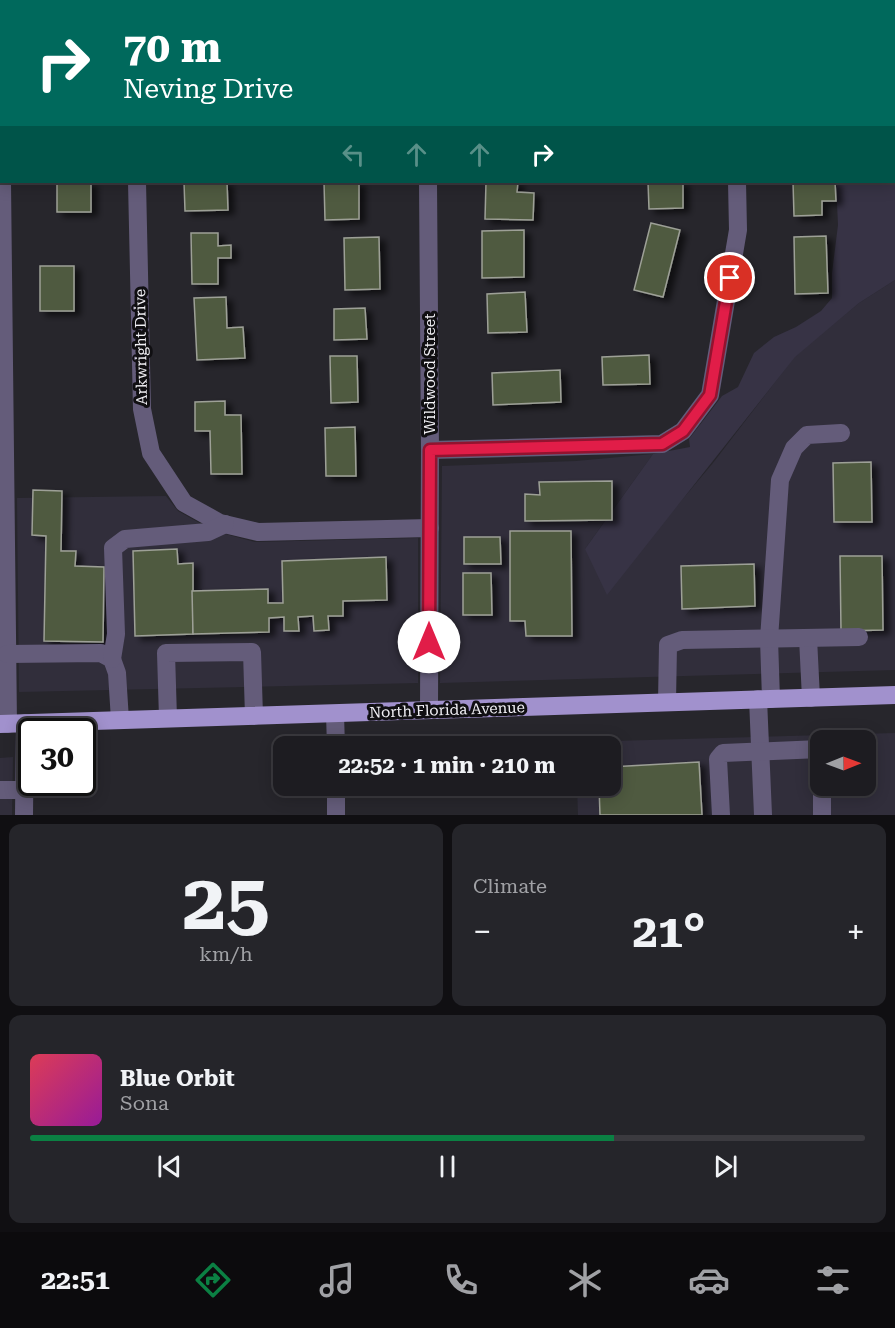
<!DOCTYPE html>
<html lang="en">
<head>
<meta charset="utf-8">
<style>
	:root { --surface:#1d1c21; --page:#25252a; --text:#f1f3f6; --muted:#a0a1a5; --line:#3b3a3f; --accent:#0b8043 }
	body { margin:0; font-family:"Roboto Serif",serif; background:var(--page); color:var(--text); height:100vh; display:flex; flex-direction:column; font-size:22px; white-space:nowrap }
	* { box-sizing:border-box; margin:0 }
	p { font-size:20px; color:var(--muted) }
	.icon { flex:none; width:33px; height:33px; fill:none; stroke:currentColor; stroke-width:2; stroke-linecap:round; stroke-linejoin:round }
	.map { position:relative; height:815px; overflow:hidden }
	.drawer { display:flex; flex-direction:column; gap:9px; padding:9px; background:#100f12; flex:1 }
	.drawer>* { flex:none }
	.hud { position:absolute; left:0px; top:0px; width:896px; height:183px; box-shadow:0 3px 15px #0003,0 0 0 2px var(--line); background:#00695c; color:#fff; overflow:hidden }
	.needle { width:39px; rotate:89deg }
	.tools { position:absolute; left:810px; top:730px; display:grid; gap:12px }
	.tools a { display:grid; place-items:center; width:66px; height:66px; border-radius:12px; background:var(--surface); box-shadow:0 3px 15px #0003,0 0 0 2px var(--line); font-size:30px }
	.speed { position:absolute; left:18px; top:718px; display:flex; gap:12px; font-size:30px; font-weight:700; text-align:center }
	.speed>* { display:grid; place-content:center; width:78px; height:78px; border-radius:50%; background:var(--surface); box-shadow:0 3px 15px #0003,0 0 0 2px var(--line); line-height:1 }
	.speed .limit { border:3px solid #111; border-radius:9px; background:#fff; color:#111 }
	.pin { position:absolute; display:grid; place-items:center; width:51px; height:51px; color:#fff; margin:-26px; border:3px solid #fff; border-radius:50%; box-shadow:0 2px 6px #0007 }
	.me { position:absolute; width:66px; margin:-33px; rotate:0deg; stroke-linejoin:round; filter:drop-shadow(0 0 4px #0008) }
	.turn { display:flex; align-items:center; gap:21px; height:126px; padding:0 24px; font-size:27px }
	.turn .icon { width:78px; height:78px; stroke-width:2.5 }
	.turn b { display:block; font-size:42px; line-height:51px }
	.lanes { display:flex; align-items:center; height:57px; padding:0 24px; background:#0003; justify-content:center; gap:30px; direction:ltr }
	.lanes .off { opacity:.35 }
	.big { font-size:45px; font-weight:700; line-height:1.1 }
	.drawer .tile { flex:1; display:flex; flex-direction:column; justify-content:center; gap:9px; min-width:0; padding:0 21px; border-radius:12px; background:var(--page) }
	.drawer .dial { align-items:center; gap:0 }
	.dial b { font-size:78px; line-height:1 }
	.song { display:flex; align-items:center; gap:18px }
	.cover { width:72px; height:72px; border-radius:9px; background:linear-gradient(135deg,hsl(350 70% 55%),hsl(300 70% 35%)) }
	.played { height:6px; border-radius:3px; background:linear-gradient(90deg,var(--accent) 70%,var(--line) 70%) }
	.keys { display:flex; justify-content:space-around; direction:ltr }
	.heat { display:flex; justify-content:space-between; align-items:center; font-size:33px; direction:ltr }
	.drawer .tiles { flex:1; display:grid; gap:9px; grid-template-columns:1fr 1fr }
	.tile:last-child { grid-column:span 2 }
	.trip { position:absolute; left:273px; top:736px; width:348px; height:60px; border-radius:12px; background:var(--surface); box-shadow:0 3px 15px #0003,0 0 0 2px var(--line); font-weight:700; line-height:60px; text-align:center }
	.tabs { display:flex; height:96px; justify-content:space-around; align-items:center; background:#0c0b0d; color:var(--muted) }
	.tabs .icon { width:42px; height:42px }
	.tabs .active { color:var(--accent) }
	.tabs b { font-size:27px; color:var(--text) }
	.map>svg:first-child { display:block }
	.built { fill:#312e3b; fill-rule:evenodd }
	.green { fill:#373345 }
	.building { fill:#505a3f; stroke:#9da097; stroke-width:1.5; filter:url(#shadow) }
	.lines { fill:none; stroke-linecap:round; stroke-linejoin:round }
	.minor { stroke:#645c7a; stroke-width:18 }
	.major { stroke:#a191cd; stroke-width:18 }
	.route-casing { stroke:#92132f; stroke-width:15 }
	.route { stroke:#e11d48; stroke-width:10 }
	.labels { text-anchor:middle; stroke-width:6; stroke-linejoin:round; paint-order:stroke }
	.street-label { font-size:15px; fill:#f3f2f7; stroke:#100f12 }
</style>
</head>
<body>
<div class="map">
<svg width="895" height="815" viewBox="0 0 895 815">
	<defs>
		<filter id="shadow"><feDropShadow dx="6" dy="4" stdDeviation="3" flood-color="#0009"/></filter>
	</defs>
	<rect width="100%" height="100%" fill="#27262c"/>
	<g class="built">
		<polygon points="895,280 895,670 440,683 442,466 576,461 653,454 585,549 660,526 713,463 795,356 859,303"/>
		<polygon points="166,496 178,511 214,531 255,542 418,538 418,683 19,692 17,498"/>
		<path d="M 895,733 L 895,815 L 578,815 L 577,786 L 610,786 L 610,747 L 577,747 L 578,742 ZM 820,741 L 866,741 L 866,786 L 820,786 Z"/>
		<polygon points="13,757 12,815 0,815 0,758"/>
	</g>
	<polygon class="green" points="895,101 895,280 859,303 795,357 607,595 585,549 653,454 690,447 689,439 722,396 738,387 754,353 774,337 796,327 821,311 832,298 832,273 838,225 836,182 894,182"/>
	<g class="building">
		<rect x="187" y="0" width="50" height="2"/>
		<polygon points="328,0 373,0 373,2 329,2"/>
		<rect x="485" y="0" width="36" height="2"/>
		<rect x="653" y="0" width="30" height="2"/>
		<rect x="795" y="0" width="42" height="2"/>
		<rect x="57" y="182" width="34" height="30"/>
		<polygon points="184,182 227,182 228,210 185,211"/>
		<polygon points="324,182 359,182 359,219 325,220"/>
		<polygon points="486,182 518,182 517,192 534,193 533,220 485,219"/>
		<polygon points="648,182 683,182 683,208 649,209"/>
		<polygon points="793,182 835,182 836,201 822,201 822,215 794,216"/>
		<polygon points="651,223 680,230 663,297 634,290"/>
		<polygon points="524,230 524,277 482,278 482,231"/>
		<polygon points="191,233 218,233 218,246 231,245 231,258 218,258 218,284 192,284"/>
		<polygon points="826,236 828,293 795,294 794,237"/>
		<polygon points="379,237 380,289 345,290 344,238"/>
		<rect x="40" y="266" width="34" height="45"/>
		<polygon points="525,292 527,332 488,333 487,294"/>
		<polygon points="226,297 227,328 243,327 245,358 197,360 194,298"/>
		<polygon points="365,308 367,339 334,340 334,309"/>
		<polygon points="649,355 650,384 603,385 602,357"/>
		<polygon points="330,356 357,356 358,402 331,403"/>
		<polygon points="560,370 561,402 493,405 492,373"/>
		<polygon points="225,401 225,415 241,415 242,474 211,474 210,431 195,431 195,402"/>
		<polygon points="355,427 356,476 326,476 325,428"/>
		<polygon points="871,462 872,522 834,522 833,463"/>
		<polygon points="612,481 612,520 525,521 525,494 540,495 539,482"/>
		<polygon points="33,490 62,491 61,551 76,551 75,566 104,567 103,642 44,641 46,536 32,535"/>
		<polygon points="510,531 571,531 572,636 526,636 525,621 510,621"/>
		<polygon points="464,537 500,537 501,564 464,564"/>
		<polygon points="177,549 178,564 193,563 193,634 135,636 133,551"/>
		<polygon points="840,556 882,556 883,630 841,631"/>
		<polygon points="386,557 387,600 343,601 343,616 328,616 329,630 314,631 313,616 298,617 299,631 284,631 284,617 269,618 269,632 193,634 192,591 268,589 268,603 283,603 282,561"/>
		<polygon points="754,564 755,606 682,609 681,566"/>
		<polygon points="463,573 491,573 492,615 463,615"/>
		<polygon points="699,762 702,815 600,815 599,786 610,786 610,767"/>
	</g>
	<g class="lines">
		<g class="minor">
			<polyline points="133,0 133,2"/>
			<polyline points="427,0 427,2"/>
			<polyline points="733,0 733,2"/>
			<polyline points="0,22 2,159"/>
			<polyline points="2,182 8,724"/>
			<polyline points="137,182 142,409 151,453 184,503 220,523 258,532 430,528"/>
			<polyline points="428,182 430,450 429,710"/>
			<polyline points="430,450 662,444 683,431 710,395 738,230 737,182"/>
			<polyline points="808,638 811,698"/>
			<polyline points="7,654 101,653 112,659 117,673 120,720"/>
			<polyline points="112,659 116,634 113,548 125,539 208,532 225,524"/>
			<polyline points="758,699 763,815"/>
			<polyline points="771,699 769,639 780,480 794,448 807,435 841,433"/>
			<polyline points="667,702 668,645 682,640 859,637"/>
			<polyline points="335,714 336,747"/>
			<polyline points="168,718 166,653 252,652 254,716"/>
			<polyline points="336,786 336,815"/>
			<polyline points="822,786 822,815"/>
			<polyline points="0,790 25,790"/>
			<polyline points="24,815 25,723"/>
			<polyline points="721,815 718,759 723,753 820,749"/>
		</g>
		<polyline class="major" points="0,724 895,695"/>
	</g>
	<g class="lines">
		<g class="route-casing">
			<polyline id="route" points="429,642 430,450 662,444 683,431 710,395 730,278"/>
		</g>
		<use href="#route" class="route"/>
	</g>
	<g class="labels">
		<g class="street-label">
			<text transform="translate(141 347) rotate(-91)" y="5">Arkwright Drive</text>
			<text transform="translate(430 374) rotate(-90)" y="5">Wildwood Street</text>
			<text transform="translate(447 710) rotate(-2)" y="5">North Florida Avenue</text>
		</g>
	</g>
</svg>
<div class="tools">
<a><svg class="needle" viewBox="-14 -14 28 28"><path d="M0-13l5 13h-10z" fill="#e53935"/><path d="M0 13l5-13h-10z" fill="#a0a1a5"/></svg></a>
</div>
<div class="speed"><div class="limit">30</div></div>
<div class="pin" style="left:730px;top:278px;background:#d93025"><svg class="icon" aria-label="arrive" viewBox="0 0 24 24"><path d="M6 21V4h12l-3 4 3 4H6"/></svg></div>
<svg class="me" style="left:429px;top:642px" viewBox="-20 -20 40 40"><circle r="19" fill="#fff"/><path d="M0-13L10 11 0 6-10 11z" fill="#e11d48"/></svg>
<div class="trip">22:52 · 1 min · 210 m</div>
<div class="hud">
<div class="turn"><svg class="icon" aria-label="right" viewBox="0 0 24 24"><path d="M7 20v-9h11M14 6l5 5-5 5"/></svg><div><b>70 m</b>Neving Drive</div></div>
<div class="lanes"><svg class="icon off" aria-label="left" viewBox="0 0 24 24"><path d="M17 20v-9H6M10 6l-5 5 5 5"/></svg><svg class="icon off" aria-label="ahead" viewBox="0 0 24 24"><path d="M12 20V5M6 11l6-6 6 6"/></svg><svg class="icon off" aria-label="ahead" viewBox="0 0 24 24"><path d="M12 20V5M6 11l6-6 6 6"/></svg><svg class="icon" aria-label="right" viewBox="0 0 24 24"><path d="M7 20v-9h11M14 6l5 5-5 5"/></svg></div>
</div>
</div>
<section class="drawer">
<div class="tiles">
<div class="tile dial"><b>25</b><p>km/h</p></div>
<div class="tile"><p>Climate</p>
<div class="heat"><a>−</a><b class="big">21°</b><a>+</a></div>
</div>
<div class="tile">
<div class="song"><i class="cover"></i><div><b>Blue Orbit</b><p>Sona</p></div></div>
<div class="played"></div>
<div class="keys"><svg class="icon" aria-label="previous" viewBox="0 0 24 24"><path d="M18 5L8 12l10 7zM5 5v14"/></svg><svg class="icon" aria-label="pause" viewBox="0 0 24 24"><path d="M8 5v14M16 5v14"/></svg><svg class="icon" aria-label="next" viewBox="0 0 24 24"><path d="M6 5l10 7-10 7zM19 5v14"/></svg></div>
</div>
</div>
</section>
<nav class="tabs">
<b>22:51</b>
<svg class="icon active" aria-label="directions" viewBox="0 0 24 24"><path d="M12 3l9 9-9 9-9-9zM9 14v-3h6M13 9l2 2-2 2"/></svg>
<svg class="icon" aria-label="music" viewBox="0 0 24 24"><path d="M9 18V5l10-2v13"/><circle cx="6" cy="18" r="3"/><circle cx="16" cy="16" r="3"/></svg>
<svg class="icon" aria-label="phone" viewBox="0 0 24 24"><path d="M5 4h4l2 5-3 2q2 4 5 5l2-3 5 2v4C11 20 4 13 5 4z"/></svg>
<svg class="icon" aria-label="climate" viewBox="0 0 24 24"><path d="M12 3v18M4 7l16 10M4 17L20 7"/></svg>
<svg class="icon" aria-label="car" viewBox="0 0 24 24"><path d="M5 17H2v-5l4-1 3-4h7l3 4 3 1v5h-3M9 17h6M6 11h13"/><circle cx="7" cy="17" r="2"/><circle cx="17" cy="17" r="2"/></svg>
<svg class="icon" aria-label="filters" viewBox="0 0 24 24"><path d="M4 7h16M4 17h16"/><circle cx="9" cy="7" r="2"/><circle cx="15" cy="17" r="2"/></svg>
</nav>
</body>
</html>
